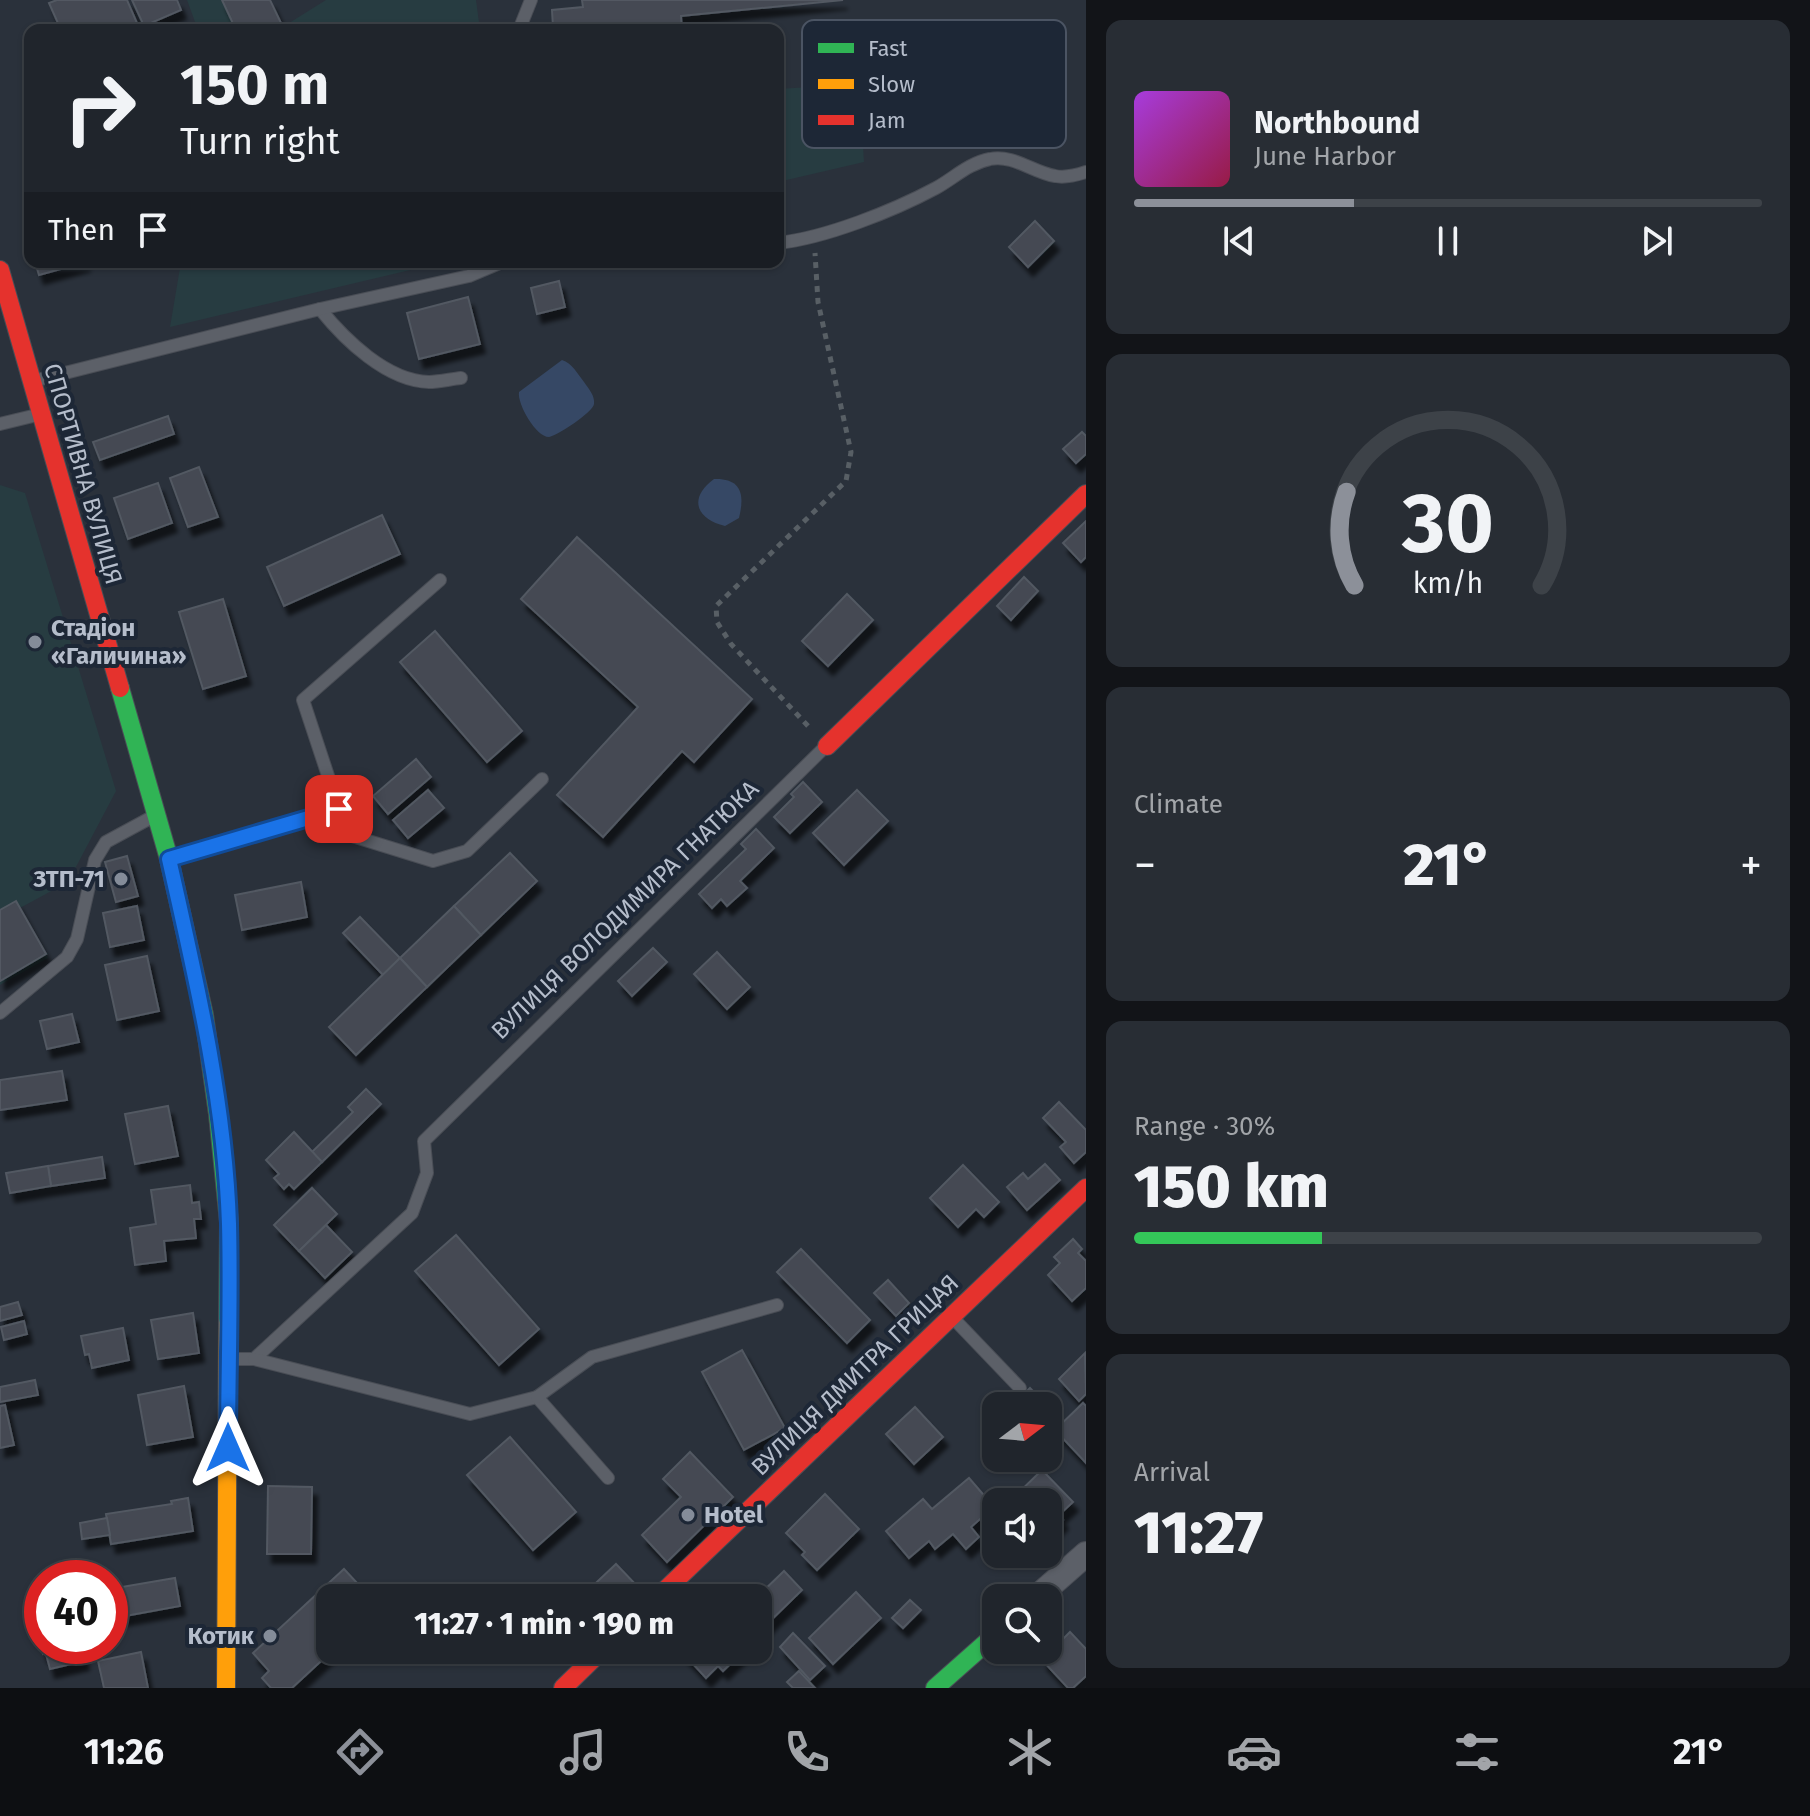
<!DOCTYPE html>
<html lang="en">
<head>
<meta charset="utf-8">
<style>
	:root { --surface:#20252c; --page:#282d34; --text:#f1f3f6; --muted:#a2a5a9; --line:#3d4248; --accent:#8c9099 }
	body { margin:0; font-family:"Fira Sans",sans-serif; background:var(--page); color:var(--text); height:100vh; display:flex; flex-direction:column; font-size:30px; white-space:nowrap }
	* { box-sizing:border-box; margin:0 }
	p { font-size:26px; color:var(--muted) }
	.icon { flex:none; width:44px; height:44px; fill:none; stroke:currentColor; stroke-width:2; stroke-linecap:round; stroke-linejoin:round }
	.map { position:relative; flex:1; overflow:hidden }
	.details { display:flex; flex-direction:column; gap:20px; padding:20px; background:#121418; width:724px }
	.details>* { flex:none }
	.hud { position:absolute; left:24px; top:24px; width:760px; height:244px; border-radius:16px; box-shadow:0 2px 6px #0004,0 0 0 2px var(--line); background:#20252c; color:var(--text); overflow:hidden }
	.needle { width:52px; rotate:74deg }
	.fabs { position:absolute; left:982px; top:1392px; display:grid; gap:16px }
	.fabs a { display:grid; place-items:center; width:80px; height:80px; border-radius:16px; background:var(--surface); box-shadow:0 2px 6px #0004,0 0 0 2px var(--line); font-size:40px }
	.speed { position:absolute; left:24px; top:1560px; display:flex; gap:16px; font-size:40px; font-weight:700; text-align:center }
	.speed>* { display:grid; place-content:center; width:104px; height:104px; border-radius:50%; background:var(--surface); box-shadow:0 2px 6px #0004,0 0 0 2px var(--line); line-height:1 }
	.speed .limit { border:12px solid #d22; background:#fff; color:#111 }
	.pin { position:absolute; display:grid; place-items:center; width:68px; height:68px; color:#fff; margin:-34px; border-radius:16px; box-shadow:0 4px 12px #0006 }
	.me { position:absolute; width:88px; margin:-44px; rotate:0deg; stroke-linejoin:round; filter:drop-shadow(0 0 6px #0008) }
	.turn { display:flex; align-items:center; gap:28px; height:168px; padding:0 24px; font-size:36px }
	.turn .icon { width:104px; height:104px; stroke-width:2.5 }
	.turn b { display:block; font-size:56px; line-height:68px }
	.then { display:flex; align-items:center; height:76px; padding:0 24px; background:#0003; gap:16px; font-size:30px }
	.big { font-size:60px; font-weight:800; line-height:1.1 }
	.details .tile { flex:1; display:flex; flex-direction:column; justify-content:center; gap:12px; min-width:0; padding:0 28px; border-radius:16px; background:var(--page) }
	.details .dial { align-items:center; gap:0 }
	.dial svg { height:208px; overflow:visible; fill:none; stroke:var(--line); stroke-width:7; stroke-linecap:round; text-anchor:middle }
	.dial text { fill:var(--text); stroke:none }
	.song { display:flex; align-items:center; gap:24px }
	.cover { width:96px; height:96px; border-radius:12px; background:linear-gradient(135deg,hsl(280 70% 55%),hsl(340 70% 35%)) }
	.played { height:8px; border-radius:4px; background:linear-gradient(90deg,var(--accent) 35%,var(--line) 35%) }
	.keys { display:flex; justify-content:space-around; direction:ltr }
	.heat { display:flex; justify-content:space-between; align-items:center; font-size:44px; direction:ltr }
	.charge { height:12px; border-radius:6px; background:linear-gradient(90deg,#34c759 30%,var(--line) 0) }
	.trip { position:absolute; left:316px; top:1584px; width:456px; height:80px; border-radius:16px; background:var(--surface); box-shadow:0 2px 6px #0004,0 0 0 2px var(--line); font-weight:800; line-height:80px; text-align:center }
	.tab-bar { display:flex; height:128px; justify-content:space-around; align-items:center; background:#0d0f12; color:var(--muted) }
	.tab-bar .icon { width:56px; height:56px }
	.tab-bar .on { color:var(--accent) }
	.tab-bar b { font-size:36px; color:var(--text) }
	main { display:flex; flex:1; min-height:0 }
	.map>svg:first-child { display:block }
	.green { fill:#273c41 }
	.water { fill:#364865 }
	.building { fill:#444952; stroke:#525962; stroke-width:2; filter:url(#shadow) }
	.lines { fill:none; stroke-linecap:round; stroke-linejoin:round }
	.lane-casing { stroke:#494d55; stroke-width:14 }
	.street-casing { stroke:#494d55; stroke-width:26 }
	.fast-casing { stroke:#494d55; stroke-width:20 }
	.slow-casing { stroke:#494d55; stroke-width:20 }
	.jam-casing { stroke:#494d55; stroke-width:20 }
	.path { stroke:#585f65; stroke-width:5; stroke-dasharray:6 6; stroke-linecap:butt }
	.lane { stroke:#5c6068; stroke-width:12 }
	.street { stroke:#5c6068; stroke-width:24 }
	.fast { stroke:#30b455; stroke-width:18 }
	.slow { stroke:#ff9f0a; stroke-width:18 }
	.jam { stroke:#e5322d; stroke-width:18 }
	.route-casing { stroke:#114b97; stroke-width:20 }
	.route { stroke:#1a73e8; stroke-width:14 }
	.poi-dot { fill:#848c99; stroke:#1d2736; stroke-width:3 }
	.labels { text-anchor:middle; stroke-width:8; stroke-linejoin:round; paint-order:stroke }
	.street-label { font-size:24px; fill:#b5bdcb; stroke:#1d2736 }
	.poi-label { font-size:24px; font-weight:bold; fill:#b5bdcb; stroke:#1d2736; text-anchor:start }
	.key { fill:#1d2736; stroke:#4b5463; stroke-width:2 }
	.key-label { font-size:22px; fill:#b5bdcb }
</style>
</head>
<body>
<main>
<div class="map">
<svg width="1086" height="1688" viewBox="0 0 1086 1688">
	<defs>
		<filter id="shadow"><feDropShadow dx="5" dy="9" stdDeviation="2" flood-color="#0009"/></filter>
	</defs>
	<rect width="100%" height="100%" fill="#2a313b"/>
	<g class="green">
		<polygon points="187,0 222,0 236,30 198,30"/>
		<polygon points="326,0 476,0 480,30 278,30"/>
		<polygon points="859,84 864,162 778,182 778,89"/>
		<polygon points="181,262 444,262 170,327"/>
		<polygon points="0,485 25,493 116,791 68,882 20,908 48,958 0,985"/>
	</g>
	<g class="water">
		<path d="M 562,360 C 572,363 577,373 584,382 C 589,389 595,396 594,404 C 593,412 557,436 549,437 C 536,437 517,404 519,392 Z"/>
		<path d="M 714,479 C 741,478 745,494 739,518 L 725,526 C 696,519 688,498 714,479 Z"/>
	</g>
	<g class="building">
		<polygon points="57,0 127,0 140,30 61,30 49,3"/>
		<polygon points="132,0 177,0 181,10 144,26"/>
		<polygon points="222,0 270,0 281,23 266,30 236,30"/>
		<polygon points="582,0 843,0 681,16 682,30 537,30 553,27 552,10 583,7"/>
		<polygon points="1035,221 1054,241 1028,267 1009,247"/>
		<polygon points="35,262 86,262 39,275"/>
		<polygon points="559,281 565,307 537,314 531,288"/>
		<polygon points="468,297 480,344 419,359 407,313"/>
		<polygon points="168,416 174,434 100,460 93,442"/>
		<polygon points="1082,432 1086,436 1086,454 1076,463 1063,449"/>
		<polygon points="199,467 218,517 188,527 170,478"/>
		<polygon points="158,483 172,523 128,539 114,498"/>
		<polygon points="382,515 400,554 284,606 267,567"/>
		<polygon points="1086,521 1086,557 1081,562 1063,543"/>
		<polygon points="577,537 752,699 694,762 682,751 603,837 557,795 638,707 521,599"/>
		<polygon points="1024,577 1038,591 1011,620 997,606"/>
		<polygon points="847,594 873,620 828,666 802,641"/>
		<polygon points="223,599 246,676 203,689 179,612"/>
		<polygon points="435,631 522,731 487,762 400,662"/>
		<polygon points="416,759 431,777 388,814 373,796"/>
		<polygon points="803,782 822,802 790,833 774,817 794,797 791,794"/>
		<polygon points="428,790 444,808 408,838 393,820"/>
		<polygon points="857,790 888,821 844,865 813,833"/>
		<polygon points="756,829 774,848 740,881 747,888 727,906 721,899 712,908 699,894 746,849 741,844"/>
		<polygon points="510,853 537,881 481,935 454,906"/>
		<polygon points="127,856 138,896 116,902 105,862"/>
		<polygon points="301,882 307,917 242,930 235,895"/>
		<polygon points="16,901 46,954 0,981 0,910"/>
		<polygon points="137,906 144,940 110,947 103,913"/>
		<polygon points="454,906 481,935 427,987 400,958"/>
		<polygon points="360,917 400,958 383,975 343,933"/>
		<polygon points="653,948 667,962 632,996 618,981"/>
		<polygon points="717,952 750,987 727,1009 694,974"/>
		<polygon points="147,956 159,1011 117,1020 105,965"/>
		<polygon points="400,958 427,987 356,1055 329,1027"/>
		<polygon points="72,1014 79,1042 47,1049 40,1021"/>
		<polygon points="62,1071 67,1100 0,1110 0,1080"/>
		<polygon points="366,1089 381,1104 322,1162 312,1152 353,1112 348,1107"/>
		<polygon points="1059,1102 1086,1130 1086,1152 1074,1163 1060,1147 1066,1142 1043,1118"/>
		<polygon points="168,1106 178,1156 135,1164 125,1114"/>
		<polygon points="294,1132 322,1162 294,1189 289,1184 284,1189 274,1178 279,1174 266,1160"/>
		<polygon points="102,1157 105,1178 51,1186 48,1166"/>
		<polygon points="1045,1164 1060,1180 1027,1210 1007,1187 1023,1173 1028,1179"/>
		<polygon points="963,1165 999,1202 984,1217 976,1209 958,1227 930,1198"/>
		<polygon points="48,1166 51,1186 10,1193 6,1173"/>
		<polygon points="190,1185 192,1203 199,1202 201,1219 194,1219 196,1238 164,1241 166,1261 135,1265 130,1228 156,1224 151,1190"/>
		<polygon points="312,1188 337,1214 299,1251 274,1225"/>
		<polygon points="326,1225 352,1252 325,1278 299,1251"/>
		<polygon points="456,1235 539,1329 499,1365 415,1271"/>
		<polygon points="1073,1239 1082,1249 1078,1253 1086,1261 1086,1288 1072,1301 1048,1275 1060,1263 1054,1257"/>
		<polygon points="801,1249 870,1320 847,1343 777,1272"/>
		<polygon points="888,1280 909,1303 896,1316 874,1293"/>
		<polygon points="18,1302 22,1315 0,1321 0,1307"/>
		<polygon points="193,1313 199,1353 158,1359 151,1320"/>
		<polygon points="24,1321 27,1334 4,1340 1,1327"/>
		<polygon points="123,1328 129,1360 92,1368 89,1354 85,1355 81,1336"/>
		<polygon points="742,1350 785,1428 744,1450 702,1372"/>
		<polygon points="1085,1353 1086,1394 1079,1401 1059,1379"/>
		<polygon points="35,1380 38,1395 0,1402 0,1387"/>
		<polygon points="184,1386 193,1437 147,1445 138,1395"/>
		<polygon points="1030,1388 1047,1406 1028,1406 1020,1398"/>
		<polygon points="1083,1403 1086,1406 1086,1463 1055,1430"/>
		<polygon points="5,1405 14,1445 0,1448 0,1406"/>
		<polygon points="915,1407 943,1437 914,1464 886,1434"/>
		<polygon points="510,1437 576,1512 533,1550 467,1475"/>
		<polygon points="690,1452 733,1497 667,1562 642,1535 681,1497 663,1479"/>
		<polygon points="1042,1470 1073,1502 1059,1515 1063,1520 1048,1535 1048,1502 1016,1502 1013,1498"/>
		<polygon points="969,1478 994,1507 971,1527 979,1537 966,1549 953,1534 935,1549 929,1541 909,1558 886,1531 923,1499 932,1509"/>
		<polygon points="268,1486 312,1487 311,1554 267,1554"/>
		<polygon points="825,1494 859,1529 817,1570 802,1555 805,1552 786,1533"/>
		<polygon points="188,1498 193,1531 111,1544 106,1514 172,1504 171,1501"/>
		<polygon points="107,1518 110,1535 82,1539 80,1523"/>
		<polygon points="616,1564 639,1588 629,1598 580,1598"/>
		<polygon points="89,1567 90,1578 61,1578 60,1571"/>
		<polygon points="344,1569 371,1598 330,1598 330,1650 333,1650 292,1688 271,1688 262,1678 269,1671 253,1653"/>
		<polygon points="784,1571 802,1590 758,1633 756,1598"/>
		<polygon points="175,1578 180,1606 114,1618 110,1589"/>
		<polygon points="856,1592 881,1618 833,1664 809,1638"/>
		<polygon points="910,1600 921,1610 903,1628 892,1618"/>
		<polygon points="1070,1632 1086,1649 1086,1676 1073,1688 1068,1688 1042,1660"/>
		<polygon points="793,1633 825,1666 810,1680 780,1647"/>
		<polygon points="40,1639 42,1639 42,1646 65,1646 66,1649 43,1654"/>
		<polygon points="80,1646 84,1661 50,1669 46,1654"/>
		<polygon points="680,1650 745,1650 723,1671 718,1666 706,1678"/>
		<polygon points="141,1652 148,1688 104,1688 98,1661"/>
		<polygon points="799,1671 815,1688 793,1688 787,1682"/>
	</g>
	<g class="lines">
		<g class="lane-casing">
			<g id="lane">
				<polyline points="519,30 531,0"/>
				<path d="M 778,243 C 825,238 893,211 936,188 C 954,178 969,163 990,159 C 1013,154 1034,173 1055,176 C 1065,178 1077,175 1086,172"/>
				<path d="M 320,309 C 345,340 387,381 429,382 C 439,382 451,379 461,378"/>
				<polyline points="33,381 320,309 469,276 502,262"/>
				<polyline points="0,424 37,415"/>
				<polyline points="339,809 303,700 440,580"/>
				<polyline points="172,858 339,809 349,835 433,861 467,851 542,779"/>
				<polyline points="0,1013 67,957 77,939 95,860 106,842 154,816"/>
				<polyline points="953,1318 1020,1388"/>
				<polyline points="231,1359 254,1359 412,1213 427,1173 424,1141 824,748"/>
				<polyline points="254,1359 470,1414 537,1397 608,1478"/>
				<polyline points="537,1397 592,1357 777,1305"/>
			</g>
		</g>
		<g class="street-casing">
			<polyline id="street" points="1036,1598 1086,1554"/>
		</g>
		<g class="fast-casing">
			<g id="fast">
				<polyline points="120,688 169,859 204,1015 218,1114 229,1222 228,1323"/>
				<polyline points="935,1688 996,1634"/>
			</g>
		</g>
		<g class="slow-casing">
			<polyline id="slow" points="226,1688 228,1323"/>
		</g>
		<g class="jam-casing">
			<g id="jam">
				<polyline points="0,270 120,688"/>
				<polyline points="827,746 1086,494"/>
				<polyline points="657,1598 1086,1188"/>
				<polyline points="563,1688 602,1650"/>
			</g>
		</g>
		<polyline class="path" points="808,726 731,644 717,622 716,606 846,481 851,452 818,302 815,253"/>
		<use href="#lane" class="lane"/>
		<use href="#street" class="street"/>
		<use href="#fast" class="fast"/>
		<use href="#slow" class="slow"/>
		<use href="#jam" class="jam"/>
	</g>
	<g class="lines">
		<g class="route-casing">
			<path id="route" d="M 228,1448 C 228,1374 231,1298 229,1224 C 225,1101 196,979 169,859 L 339,809"/>
		</g>
		<use href="#route" class="route"/>
	</g>
	<g class="poi-dot">
		<circle cx="35" cy="642" r="8"/>
		<circle cx="121" cy="879" r="8"/>
		<circle cx="688" cy="1515" r="8"/>
		<circle cx="270" cy="1636" r="8"/>
	</g>
	<g class="labels">
		<g class="street-label">
			<text transform="translate(83 474) rotate(74)" y="8">СПОРТИВНА ВУЛИЦЯ</text>
			<text transform="translate(625 910) rotate(-44)" y="8">ВУЛИЦЯ ВОЛОДИМИРА ГНАТЮКА</text>
			<text transform="translate(855 1375) rotate(-44)" y="8">ВУЛИЦЯ ДМИТРА ГРИЦАЯ</text>
		</g>
		<g class="poi-label">
			<text x="51" y="636">Стадіон<tspan x="51" dy="28">«Галичина»</tspan></text>
			<text x="105" y="887" text-anchor="end">ЗТП-71</text>
			<text x="704" y="1523">Hotel</text>
			<text x="254" y="1644" text-anchor="end">Котик</text>
		</g>
	</g>
	<rect x="802" y="20" width="264" height="128" rx="12" class="key"/>
	<rect x="818" y="43" width="36" height="10" fill="#30b455"/>
	<rect x="818" y="79" width="36" height="10" fill="#ff9f0a"/>
	<rect x="818" y="115" width="36" height="10" fill="#e5322d"/>
	<g class="key-label">
		<text x="868" y="56">Fast</text>
		<text x="868" y="92">Slow</text>
		<text x="868" y="128">Jam</text>
	</g>
</svg>
<div class="fabs">
<a><svg class="needle" viewBox="-14 -14 28 28"><path d="M0-13l5 13h-10z" fill="#e53935"/><path d="M0 13l5-13h-10z" fill="#a2a5a9"/></svg></a>
<a><svg class="icon" aria-label="sound" viewBox="0 0 24 24"><path d="M4 9h4l5-4v14l-5-4H4zM17 9q2 3 0 6"/></svg></a>
<a><svg class="icon" aria-label="search" viewBox="0 0 24 24"><circle cx="10" cy="10" r="6"/><path d="M15 15l6 6"/></svg></a>
</div>
<div class="speed"><div class="limit">40</div></div>
<div class="pin" style="left:339px;top:809px;background:#d93025"><svg class="icon" aria-label="arrive" viewBox="0 0 24 24"><path d="M6 21V4h12l-3 4 3 4H6"/></svg></div>
<svg class="me" style="left:228px;top:1448px" viewBox="-20 -20 40 40"><path d="M0-17L14 15 0 8-14 15z" fill="#1a73e8" stroke="#fff" stroke-width="4"/></svg>
<div class="trip">11:27 · 1 min · 190 m</div>
<div class="hud">
<div class="turn"><svg class="icon" aria-label="right" viewBox="0 0 24 24"><path d="M7 20v-9h11M14 6l5 5-5 5"/></svg><div><b>150 m</b>Turn right</div></div>
<div class="then">Then<svg class="icon" aria-label="arrive" viewBox="0 0 24 24"><path d="M6 21V4h12l-3 4 3 4H6"/></svg></div>
</div>
</div>
<section class="details">
<div class="tile">
<div class="song"><i class="cover"></i><div><b>Northbound</b><p>June Harbor</p></div></div>
<div class="played"></div>
<div class="keys"><svg class="icon" aria-label="previous" viewBox="0 0 24 24"><path d="M18 5L8 12l10 7zM5 5v14"/></svg><svg class="icon" aria-label="pause" viewBox="0 0 24 24"><path d="M8 5v14M16 5v14"/></svg><svg class="icon" aria-label="next" viewBox="0 0 24 24"><path d="M6 5l10 7-10 7zM19 5v14"/></svg></div>
</div>
<div class="tile dial"><svg viewBox="0 0 100 80">
<path d="M14 69A42 42 0 1 1 86 69"/>
<path d="M14 69A42 42 0 0 1 11 33" stroke="#8c9099"/>
<text x="50" y="56" font-size="32" font-weight="700">30</text>
<text x="50" y="72" font-size="11">km/h</text>
</svg></div>
<div class="tile"><p>Climate</p>
<div class="heat"><a>−</a><b class="big">21°</b><a>+</a></div>
</div>
<div class="tile"><p>Range · 30%</p><b class="big">150 km</b><div class="charge"></div></div>
<div class="tile"><p>Arrival</p><b class="big">11:27</b></div>
</section>
</main>
<nav class="tab-bar">
<b>11:26</b>
<svg class="icon on" aria-label="directions" viewBox="0 0 24 24"><path d="M12 3l9 9-9 9-9-9zM9 14v-3h6M13 9l2 2-2 2"/></svg>
<svg class="icon" aria-label="music" viewBox="0 0 24 24"><path d="M9 18V5l10-2v13"/><circle cx="6" cy="18" r="3"/><circle cx="16" cy="16" r="3"/></svg>
<svg class="icon" aria-label="phone" viewBox="0 0 24 24"><path d="M5 4h4l2 5-3 2q2 4 5 5l2-3 5 2v4C11 20 4 13 5 4z"/></svg>
<svg class="icon" aria-label="climate" viewBox="0 0 24 24"><path d="M12 3v18M4 7l16 10M4 17L20 7"/></svg>
<svg class="icon" aria-label="car" viewBox="0 0 24 24"><path d="M5 17H2v-5l4-1 3-4h7l3 4 3 1v5h-3M9 17h6M6 11h13"/><circle cx="7" cy="17" r="2"/><circle cx="17" cy="17" r="2"/></svg>
<svg class="icon" aria-label="filters" viewBox="0 0 24 24"><path d="M4 7h16M4 17h16"/><circle cx="9" cy="7" r="2"/><circle cx="15" cy="17" r="2"/></svg>
<b>21°</b>
</nav>
</body>
</html>
